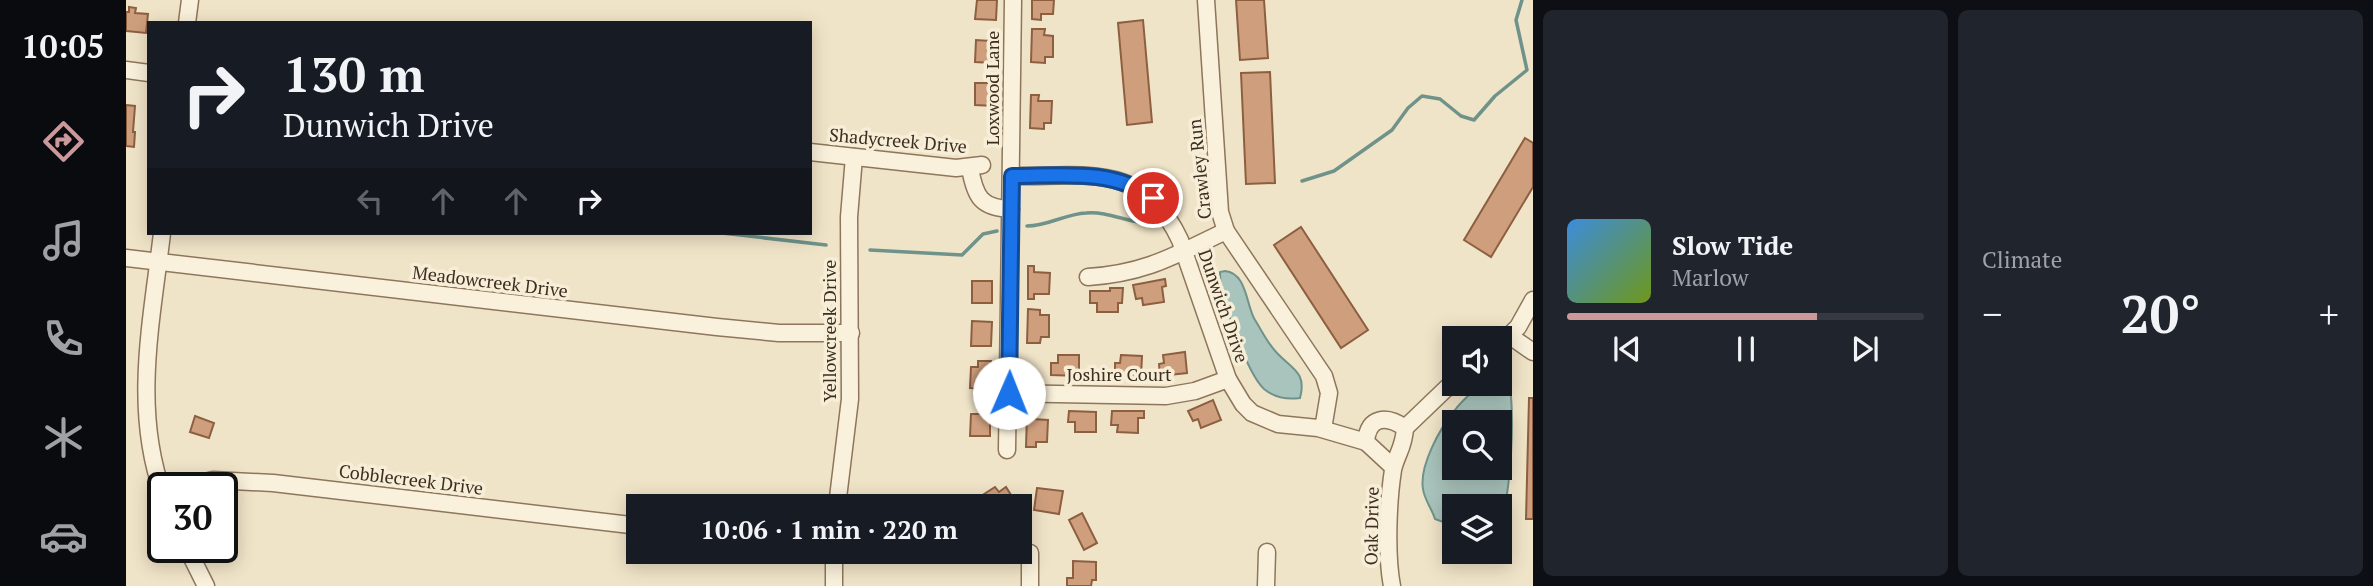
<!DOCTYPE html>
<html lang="en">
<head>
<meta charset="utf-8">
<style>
	:root { --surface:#171b24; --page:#20242c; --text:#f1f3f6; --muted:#9ea1a6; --line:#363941; --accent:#cc999b }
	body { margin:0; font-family:"PT Serif",serif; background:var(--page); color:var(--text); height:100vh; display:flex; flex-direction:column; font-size:26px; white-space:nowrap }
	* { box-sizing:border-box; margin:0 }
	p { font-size:23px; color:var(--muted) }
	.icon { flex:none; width:38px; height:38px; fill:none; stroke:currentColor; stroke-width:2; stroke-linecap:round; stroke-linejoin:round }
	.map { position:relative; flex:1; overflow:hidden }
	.drawer { display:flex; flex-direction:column; gap:10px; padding:10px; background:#0d0f14; width:840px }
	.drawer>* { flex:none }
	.guide { position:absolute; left:21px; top:21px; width:665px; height:214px; border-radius:0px; box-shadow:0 4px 18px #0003; background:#171b24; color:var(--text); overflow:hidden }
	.tools { position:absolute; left:1316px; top:326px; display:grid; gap:14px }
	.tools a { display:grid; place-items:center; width:70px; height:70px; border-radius:0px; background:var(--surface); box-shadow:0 4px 18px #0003; font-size:35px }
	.speed { position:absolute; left:21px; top:472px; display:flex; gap:14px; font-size:35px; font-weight:700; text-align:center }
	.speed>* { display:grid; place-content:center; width:91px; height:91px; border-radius:50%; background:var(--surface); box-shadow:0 4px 18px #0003; line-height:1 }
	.speed .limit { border:4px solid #111; border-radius:10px; background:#fff; color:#111 }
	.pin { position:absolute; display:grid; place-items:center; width:60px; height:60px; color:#fff; margin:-30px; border:4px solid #fff; border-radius:50%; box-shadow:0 2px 7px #0007 }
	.me { position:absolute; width:77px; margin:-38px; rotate:1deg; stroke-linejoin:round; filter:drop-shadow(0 0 5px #0008) }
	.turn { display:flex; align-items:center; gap:24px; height:147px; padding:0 21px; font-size:32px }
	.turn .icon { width:91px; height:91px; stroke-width:2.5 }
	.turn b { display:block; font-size:49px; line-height:60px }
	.lanes { display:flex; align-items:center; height:66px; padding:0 21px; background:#0003; justify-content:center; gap:35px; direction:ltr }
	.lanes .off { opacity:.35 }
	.big { font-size:52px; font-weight:600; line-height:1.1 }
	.drawer .widget { flex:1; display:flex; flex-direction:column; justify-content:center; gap:10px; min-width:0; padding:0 24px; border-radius:10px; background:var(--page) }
	.song { display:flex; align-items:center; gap:21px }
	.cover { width:84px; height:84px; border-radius:10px; background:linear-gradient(135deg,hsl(210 70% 55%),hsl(80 70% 35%)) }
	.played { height:7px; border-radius:4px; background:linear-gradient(90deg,var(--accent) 70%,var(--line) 70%) }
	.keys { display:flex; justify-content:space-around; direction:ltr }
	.heat { display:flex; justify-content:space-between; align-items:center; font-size:38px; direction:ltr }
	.drawer .tiles { flex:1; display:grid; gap:10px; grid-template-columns:repeat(2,1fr) }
	.trip { position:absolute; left:500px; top:494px; width:406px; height:70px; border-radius:0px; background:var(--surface); box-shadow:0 4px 18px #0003; font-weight:600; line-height:70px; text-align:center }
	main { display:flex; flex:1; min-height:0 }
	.dock { display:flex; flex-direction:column; width:126px; justify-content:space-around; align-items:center; background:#090b0e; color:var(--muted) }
	.dock .icon { width:49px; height:49px }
	.dock .selected { color:var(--accent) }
	.dock b { font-size:32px; color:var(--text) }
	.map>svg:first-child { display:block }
	.water { fill:#a9c4bc; stroke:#6f938a; stroke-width:2; fill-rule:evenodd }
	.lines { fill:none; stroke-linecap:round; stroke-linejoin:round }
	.stream { stroke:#6f938a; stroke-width:3.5 }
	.building { fill:#cf9f7d; stroke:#8d5f41; stroke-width:2 }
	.minor-casing { stroke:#8d765c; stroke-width:19 }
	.minor { stroke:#faf1dc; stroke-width:16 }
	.route-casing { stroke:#114b97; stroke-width:18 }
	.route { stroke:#1a73e8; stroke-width:12 }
	.labels { text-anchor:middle; stroke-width:7; stroke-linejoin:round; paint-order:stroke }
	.street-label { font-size:18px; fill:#3d2e20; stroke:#f7eed8 }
</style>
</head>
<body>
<main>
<nav class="dock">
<b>10:05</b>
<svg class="icon selected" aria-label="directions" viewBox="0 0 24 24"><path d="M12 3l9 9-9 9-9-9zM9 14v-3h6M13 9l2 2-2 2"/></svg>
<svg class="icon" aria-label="music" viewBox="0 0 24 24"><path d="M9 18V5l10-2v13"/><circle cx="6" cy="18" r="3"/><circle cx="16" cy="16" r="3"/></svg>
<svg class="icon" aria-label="phone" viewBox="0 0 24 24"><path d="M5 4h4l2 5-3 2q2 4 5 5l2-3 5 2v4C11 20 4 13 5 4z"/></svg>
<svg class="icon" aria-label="climate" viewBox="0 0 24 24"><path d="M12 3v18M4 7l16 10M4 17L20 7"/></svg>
<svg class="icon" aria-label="car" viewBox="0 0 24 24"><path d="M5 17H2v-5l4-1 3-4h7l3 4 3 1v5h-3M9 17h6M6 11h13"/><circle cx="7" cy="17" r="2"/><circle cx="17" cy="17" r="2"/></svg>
</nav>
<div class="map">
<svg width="1407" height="586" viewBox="0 0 1407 586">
	<rect width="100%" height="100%" fill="#f0e4c8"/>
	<g class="water">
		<path d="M 1099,271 C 1121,273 1120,305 1129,320 C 1136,331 1142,344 1151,353 C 1166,369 1181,372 1174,398 C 1160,400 1149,398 1138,389 C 1121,373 1093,295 1094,272 Z"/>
		<path d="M 1375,374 C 1376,375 1382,380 1382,382 C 1390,398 1385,505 1374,518 L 1374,506 L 1328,506 L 1328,526 L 1309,519 C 1306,509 1298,499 1297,489 C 1293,466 1314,428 1329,410 C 1336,400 1347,392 1356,383 L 1374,383 ZM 1328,422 L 1374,422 L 1374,467 L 1328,467 Z"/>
	</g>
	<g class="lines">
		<g class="stream">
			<polyline points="1176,181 1208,171 1266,130 1282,108 1296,96 1314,99 1335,116 1348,120 1369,96 1401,70 1390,20 1396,0"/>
			<path d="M 901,226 C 922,226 939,214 960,213 C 982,211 1000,222 1020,223"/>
			<polyline points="596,233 700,245"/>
			<polyline points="744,250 836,255 857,234 871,231"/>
		</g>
	</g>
	<g class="building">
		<polygon points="851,0 871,0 870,20 849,19"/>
		<polygon points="906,0 928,0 927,14 915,14 915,20 906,19"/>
		<polygon points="1110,0 1138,0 1142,58 1114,60"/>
		<polygon points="3,7 10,8 9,13 22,14 20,33 0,31 0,12 3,12"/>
		<polygon points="1017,20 1026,122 1001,125 992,23"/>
		<polygon points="906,29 919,29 918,35 927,36 927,57 919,57 919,63 905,62"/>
		<polygon points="865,36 871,36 870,65 867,65 867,63 849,62 850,40 865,41"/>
		<polygon points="1144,72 1149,183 1120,184 1115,73"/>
		<polygon points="863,77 870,78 869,106 849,105 849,83 863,83"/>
		<polygon points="905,95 913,95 912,101 926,101 925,123 918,123 918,129 904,128"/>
		<polygon points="0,105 9,106 7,132 9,132 8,147 0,146"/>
		<polygon points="1399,138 1407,143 1407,187 1365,257 1338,240"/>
		<polygon points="1175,227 1242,330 1215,348 1148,245"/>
		<polygon points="902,266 908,266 908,272 924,273 923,294 908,294 908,299 902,299"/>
		<polygon points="1039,279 1040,286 1036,287 1038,302 1017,305 1016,298 1010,299 1007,285"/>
		<rect x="846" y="281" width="20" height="22"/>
		<polygon points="984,288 997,288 996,303 992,303 992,312 971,312 971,303 964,303 964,291 984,291"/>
		<polygon points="902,309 914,310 914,315 923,315 923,337 915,337 914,343 901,343"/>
		<polygon points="846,321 866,322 865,346 845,346"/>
		<polygon points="1059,352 1061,373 1034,376 1033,364 1038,363 1037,355"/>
		<polygon points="932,355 953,355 953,376 925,375 925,363 932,363"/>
		<polygon points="995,355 1016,356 1015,377 989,376 989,363 994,363"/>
		<polygon points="852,361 865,361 864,389 844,388 845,367 852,367"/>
		<polygon points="1403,398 1407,398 1407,519 1400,519"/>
		<polygon points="1087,400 1095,420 1075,428 1072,419 1067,421 1062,411"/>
		<polygon points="943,411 970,412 970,432 949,432 949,422 942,422"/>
		<polygon points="986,411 1018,411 1018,418 1012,418 1012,433 991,432 992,425 985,425"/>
		<polygon points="845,414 864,414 864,436 844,436"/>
		<polygon points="901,414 907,414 907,419 922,420 921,442 910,442 910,447 900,447"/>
		<polygon points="69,416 88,423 83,438 64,432"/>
		<polygon points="869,487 873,492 880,487 890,503 886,506 861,506 855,496"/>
		<polygon points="911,488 937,491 933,514 908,510"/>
		<polygon points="956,513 971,543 958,550 943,520"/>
		<polygon points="844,551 861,551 859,561 843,558"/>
		<polygon points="947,561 970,562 970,580 966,580 965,586 941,586 941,578 947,578"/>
	</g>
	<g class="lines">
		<g class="minor-casing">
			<g id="minor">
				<polyline points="1080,0 1094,212 1100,231 1198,376 1203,393 1197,429"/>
				<polyline points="61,23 64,0"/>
				<polyline points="0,70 23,73"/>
				<polyline points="684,152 830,168 856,165"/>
				<path d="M 844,168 C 849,197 855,208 885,209"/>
				<path d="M 886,176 C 960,177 1017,161 1054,240 L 1102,379 L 1117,404 L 1126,413 L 1152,424 L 1192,428 L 1240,442"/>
				<path d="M 36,233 C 26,320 6,408 37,494"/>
				<polyline points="0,258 591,327 653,333 725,333"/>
				<path d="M 962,277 C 1021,273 1049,255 1100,231"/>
				<polyline points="1384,336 1407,352"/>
				<polyline points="1374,345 1392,327 1407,300"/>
				<polyline points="882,393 1040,396 1069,391 1102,379"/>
				<polyline points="1279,428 1328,381"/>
				<polyline points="881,450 887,0"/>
				<polyline points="54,488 87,480 147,483 513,526"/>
				<polyline points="711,506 724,399 723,217 728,157"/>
				<polyline points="61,548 80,586"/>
				<polyline points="708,586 708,551"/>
				<polyline points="904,586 904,553"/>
				<polyline points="1140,586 1141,552"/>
				<path d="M 1266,586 C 1260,555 1262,502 1267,470 C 1270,455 1278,448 1279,428 C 1261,415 1242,416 1240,442 L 1267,467"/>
			</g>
		</g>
		<use href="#minor" class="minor"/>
	</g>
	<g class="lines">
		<g class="route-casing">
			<path id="route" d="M 883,393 L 886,176 C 934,176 987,168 1027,198"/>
		</g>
		<use href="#route" class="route"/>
	</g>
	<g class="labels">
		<g class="street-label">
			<text transform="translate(867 88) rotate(-90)" y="6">Loxwood Lane</text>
			<text transform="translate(772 141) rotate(5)" y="6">Shadycreek Drive</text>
			<text transform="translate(1074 169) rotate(-96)" y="6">Crawley Run</text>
			<text transform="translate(364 282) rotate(7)" y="6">Meadowcreek Drive</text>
			<text transform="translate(1097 306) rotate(71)" y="6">Dunwich Drive</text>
			<text transform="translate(704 331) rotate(-90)" y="6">Yellowcreek Drive</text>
			<text x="993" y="381">Joshire Court</text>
			<text transform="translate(285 480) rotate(7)" y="6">Cobblecreek Drive</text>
			<text transform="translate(1246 526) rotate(-89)" y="6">Oak Drive</text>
		</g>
	</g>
</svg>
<div class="tools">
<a><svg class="icon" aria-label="sound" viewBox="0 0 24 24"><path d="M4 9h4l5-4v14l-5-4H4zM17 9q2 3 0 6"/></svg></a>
<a><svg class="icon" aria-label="search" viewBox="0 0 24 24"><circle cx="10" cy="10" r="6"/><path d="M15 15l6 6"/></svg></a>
<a><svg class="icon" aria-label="layers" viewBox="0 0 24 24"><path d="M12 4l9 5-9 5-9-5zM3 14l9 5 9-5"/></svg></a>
</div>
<div class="speed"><div class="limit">30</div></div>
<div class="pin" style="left:1027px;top:198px;background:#d93025"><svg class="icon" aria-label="arrive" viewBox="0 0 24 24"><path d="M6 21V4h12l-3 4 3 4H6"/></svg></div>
<svg class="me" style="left:883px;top:393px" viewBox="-20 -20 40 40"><circle r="19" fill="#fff"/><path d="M0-13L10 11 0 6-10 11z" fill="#1a73e8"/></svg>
<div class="trip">10:06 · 1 min · 220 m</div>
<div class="guide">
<div class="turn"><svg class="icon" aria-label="right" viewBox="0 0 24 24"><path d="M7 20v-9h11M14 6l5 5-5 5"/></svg><div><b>130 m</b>Dunwich Drive</div></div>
<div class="lanes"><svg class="icon off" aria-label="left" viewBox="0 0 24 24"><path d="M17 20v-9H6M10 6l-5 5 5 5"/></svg><svg class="icon off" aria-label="ahead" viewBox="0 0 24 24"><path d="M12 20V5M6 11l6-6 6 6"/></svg><svg class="icon off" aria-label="ahead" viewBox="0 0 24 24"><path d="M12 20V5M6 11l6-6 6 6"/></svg><svg class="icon" aria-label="right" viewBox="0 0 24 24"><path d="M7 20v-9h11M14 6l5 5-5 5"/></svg></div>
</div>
</div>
<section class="drawer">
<div class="tiles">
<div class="widget">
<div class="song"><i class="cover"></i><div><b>Slow Tide</b><p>Marlow</p></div></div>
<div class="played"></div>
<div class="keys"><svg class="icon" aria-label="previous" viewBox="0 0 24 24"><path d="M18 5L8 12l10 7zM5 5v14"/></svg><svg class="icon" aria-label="pause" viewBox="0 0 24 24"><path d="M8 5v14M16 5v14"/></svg><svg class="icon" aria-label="next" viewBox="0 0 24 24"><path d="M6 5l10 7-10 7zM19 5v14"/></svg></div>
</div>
<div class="widget"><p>Climate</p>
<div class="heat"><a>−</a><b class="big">20°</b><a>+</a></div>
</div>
</div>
</section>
</main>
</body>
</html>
